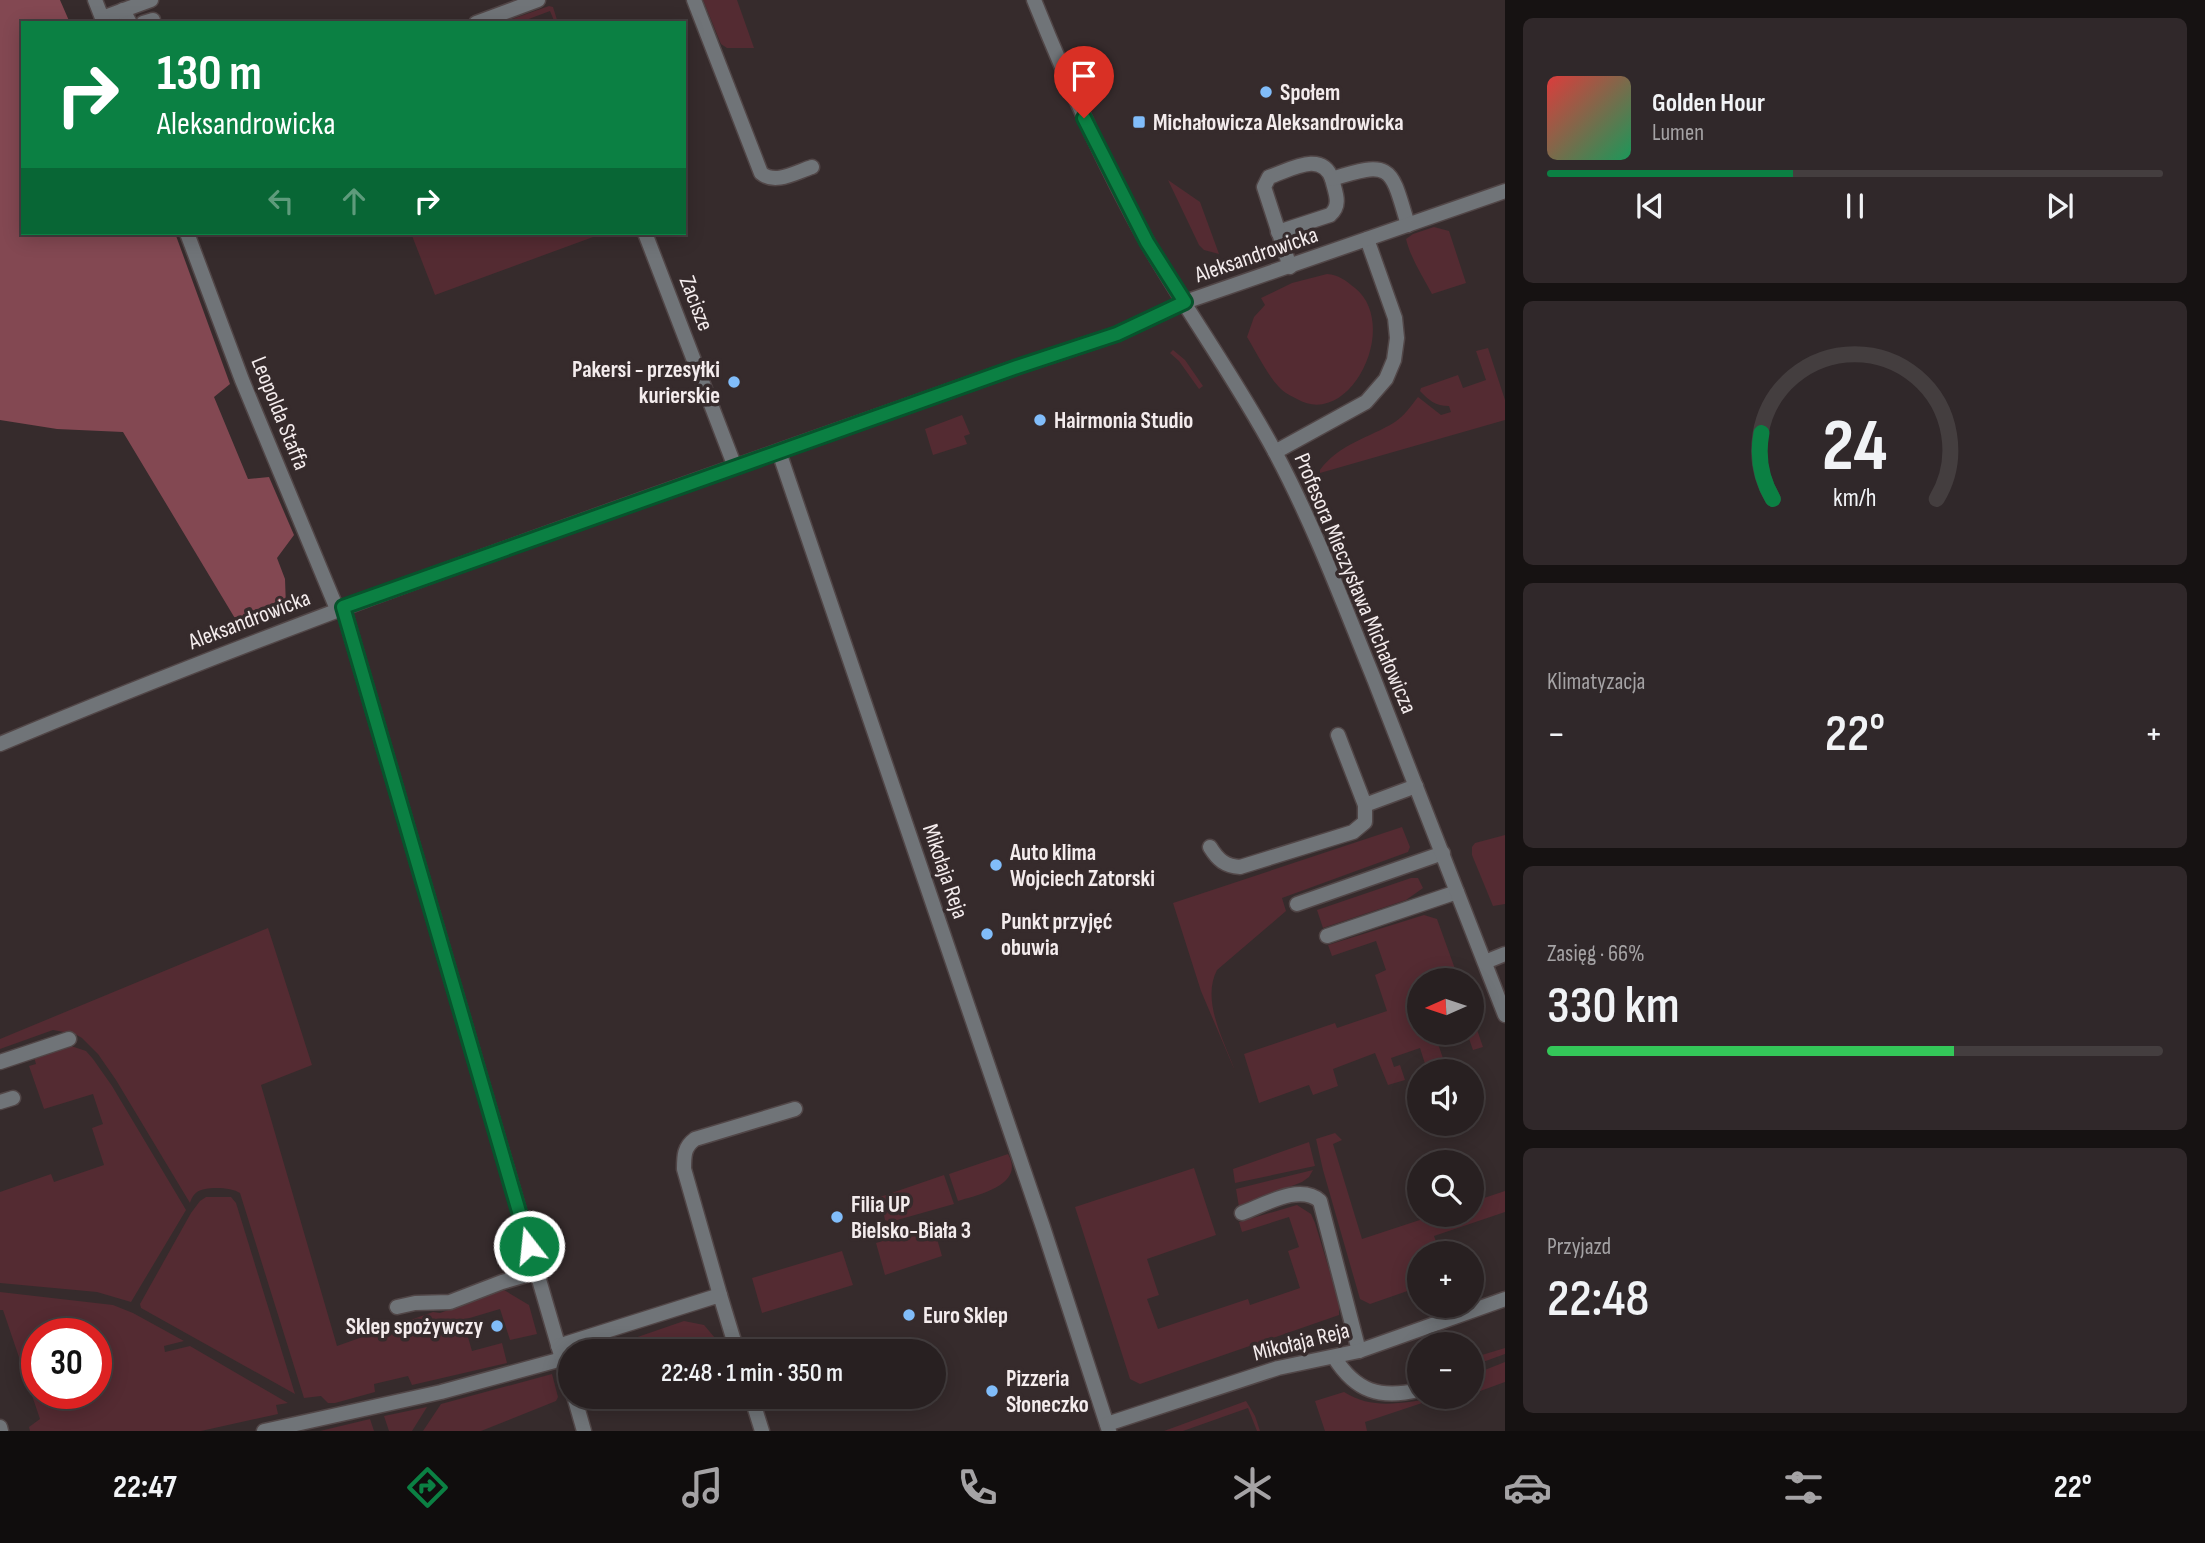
<!DOCTYPE html>
<html lang="pl">
<head>
<meta charset="utf-8">
<style>
	:root { --surface:#282021; --page:#30282a; --text:#f1f3f6; --muted:#a5a3a5; --line:#443e3f; --accent:#0b8043 }
	body { margin:0; font-family:"Sofia Sans Condensed",sans-serif; background:var(--page); color:var(--text); height:100vh; display:flex; flex-direction:column; font-size:26px; white-space:nowrap }
	* { box-sizing:border-box; margin:0 }
	p { font-size:23px; color:var(--muted) }
	.icon { flex:none; width:38px; height:38px; fill:none; stroke:currentColor; stroke-width:2; stroke-linecap:round; stroke-linejoin:round }
	.map { position:relative; flex:1; overflow:hidden }
	.drawer { display:flex; flex-direction:column; gap:18px; padding:18px; background:#161212; width:700px }
	.drawer>* { flex:none }
	.top-card { position:absolute; left:21px; top:21px; width:665px; height:214px; border-radius:0px; box-shadow:0 4px 18px #0003,0 0 0 2px var(--line); background:#0b8043; color:#fff; overflow:hidden }
	.needle { width:46px; rotate:267deg }
	.controls { position:absolute; left:1407px; top:968px; display:grid; gap:14px }
	.controls a { display:grid; place-items:center; width:77px; height:77px; border-radius:50%; background:var(--surface); box-shadow:0 4px 18px #0003,0 0 0 2px var(--line); font-size:35px }
	.speed { position:absolute; left:21px; top:1318px; display:flex; gap:14px; font-size:35px; font-weight:700; text-align:center }
	.speed>* { display:grid; place-content:center; width:91px; height:91px; border-radius:50%; background:var(--surface); box-shadow:0 4px 18px #0003,0 0 0 2px var(--line); line-height:1 }
	.speed .limit { border:10px solid #d22; background:#fff; color:#111 }
	.pin { position:absolute; display:grid; place-items:center; width:60px; height:60px; color:#fff; margin:-72px -30px; border-radius:50% 50% 50% 0; rotate:-45deg; box-shadow:0 0 7px #0007 }
	.pin .icon { rotate:45deg }
	.me { position:absolute; width:77px; margin:-38px; rotate:344deg; stroke-linejoin:round; filter:drop-shadow(0 0 5px #0008) }
	.turn { display:flex; align-items:center; gap:24px; height:147px; padding:0 21px; font-size:32px }
	.turn .icon { width:91px; height:91px; stroke-width:2.5 }
	.turn b { display:block; font-size:49px; line-height:60px }
	.lanes { display:flex; align-items:center; height:66px; padding:0 21px; background:#0003; justify-content:center; gap:35px; direction:ltr }
	.lanes .off { opacity:.35 }
	.big { font-size:52px; font-weight:600; line-height:1.1 }
	.drawer .widget { flex:1; display:flex; flex-direction:column; justify-content:center; gap:10px; min-width:0; padding:0 24px; border-radius:10px; background:var(--page) }
	.drawer .dial { align-items:center; gap:0 }
	.dial svg { height:182px; overflow:visible; fill:none; stroke:var(--line); stroke-width:7; stroke-linecap:round; text-anchor:middle }
	.dial text { fill:var(--text); stroke:none }
	.song { display:flex; align-items:center; gap:21px }
	.cover { width:84px; height:84px; border-radius:10px; background:linear-gradient(135deg,hsl(0 70% 55%),hsl(150 70% 35%)) }
	.played { height:7px; border-radius:4px; background:linear-gradient(90deg,var(--accent) 40%,var(--line) 40%) }
	.keys { display:flex; justify-content:space-around; direction:ltr }
	.heat { display:flex; justify-content:space-between; align-items:center; font-size:38px; direction:ltr }
	.charge { height:10px; border-radius:5px; background:linear-gradient(90deg,#34c759 66%,var(--line) 0) }
	.trip { position:absolute; left:558px; top:1339px; width:388px; height:70px; border-radius:35px; background:var(--surface); box-shadow:0 4px 18px #0003,0 0 0 2px var(--line); font-weight:600; line-height:70px; text-align:center }
	.dock { display:flex; height:112px; justify-content:space-around; align-items:center; background:#100d0d; color:var(--muted) }
	.dock .icon { width:49px; height:49px }
	.dock .current { color:var(--accent) }
	.dock b { font-size:32px; color:var(--text) }
	main { display:flex; flex:1; min-height:0 }
	.map>svg:first-child { display:block }
	.green { fill:#542b32; fill-rule:evenodd }
	.forest { fill:#834852 }
	.lines { fill:none; stroke-linecap:round; stroke-linejoin:round }
	.service-casing { stroke:#514647; stroke-width:17 }
	.minor-casing { stroke:#514647; stroke-width:17 }
	.tertiary-casing { stroke:#514647; stroke-width:17 }
	.service { stroke:#707478; stroke-width:14 }
	.minor { stroke:#707478; stroke-width:14 }
	.tertiary { stroke:#707478; stroke-width:14 }
	.route-casing { stroke:#07532c; stroke-width:18 }
	.route { stroke:#0b8043; stroke-width:12 }
	.poi-dot { fill:#81bdfa; stroke:#362b2c; stroke-width:2.5 }
	.labels { text-anchor:middle; stroke-width:7; stroke-linejoin:round; paint-order:stroke }
	.poi-label { font-size:23px; font-weight:bold; fill:#f4eced; stroke:#362b2c; text-anchor:start }
	.street-label { font-size:23px; fill:#f4eced; stroke:#362b2c }
</style>
</head>
<body>
<main>
<div class="map">
<svg width="1505" height="1431" viewBox="0 0 1505 1431">
	<rect width="100%" height="100%" fill="#362b2c"/>
	<g class="green">
		<polygon points="703,0 737,0 754,48 727,48 721,44"/>
		<polygon points="549,6 553,7 558,23 555,23 550,11 518,23 501,23"/>
		<polygon points="1168,180 1200,202 1219,254 1204,250 1199,245"/>
		<path d="M 1434,227 L 1449,231 L 1466,283 L 1432,294 C 1422,275 1411,259 1406,239 L 1413,234 Z"/>
		<polygon points="411,233 604,233 435,295"/>
		<path d="M 1327,274 C 1339,275 1345,280 1355,288 C 1401,325 1350,430 1297,399 C 1291,396 1283,392 1279,387 C 1266,373 1257,353 1247,337 L 1254,317 L 1265,305 L 1261,298 L 1292,283 Z"/>
		<path d="M 1488,348 L 1505,400 L 1505,420 L 1320,473 L 1320,470 C 1339,444 1369,438 1395,422 C 1405,415 1411,406 1418,397 L 1441,415 L 1451,412 L 1449,406 C 1435,406 1429,400 1420,391 L 1421,388 L 1458,375 L 1463,388 L 1486,380 L 1476,351 Z"/>
		<polygon points="1173,350 1185,360 1203,386 1199,389 1179,361 1170,353"/>
		<polygon points="962,415 970,434 964,436 967,444 933,455 925,429"/>
		<path d="M 1402,827 L 1410,847 L 1408,852 L 1282,898 L 1286,911 L 1217,970 C 1201,1001 1224,1040 1235,1071 L 1201,991 L 1173,903 Z"/>
		<polygon points="1505,835 1505,904 1493,906 1472,855 1472,847 1475,843"/>
		<polygon points="1411,878 1418,878 1423,888 1406,900 1323,928 1317,910"/>
		<polygon points="1424,915 1437,919 1459,980 1419,980 1419,1032 1462,1033 1437,1041 1444,1061 1426,1067 1420,1048 1391,1058 1394,1067 1400,1065 1405,1080 1388,1085 1375,1053 1333,1069 1338,1086 1313,1095 1309,1085 1259,1103 1244,1054 1335,1023 1337,1028 1387,1011 1375,975 1386,970 1376,941 1332,956 1328,945"/>
		<path d="M 268,928 L 312,1065 L 261,1085 L 337,1346 L 433,1312 L 440,1313 L 504,1290 L 529,1305 L 537,1334 L 510,1340 L 500,1309 L 463,1320 L 472,1351 L 502,1343 L 507,1363 L 412,1385 L 408,1376 L 374,1384 L 375,1392 L 335,1403 L 328,1403 L 321,1396 L 304,1398 L 240,1193 C 231,1187 206,1186 197,1192 C 194,1194 191,1199 190,1203 L 116,1080 L 98,1054 L 82,1038 L 75,1034 L 53,1030 L 0,1049 L 0,1039 Z"/>
		<polygon points="1472,1015 1483,1047 1473,1050 1467,1033 1472,1032"/>
		<polygon points="68,1045 86,1051 93,1059 112,1086 186,1210 131,1302 97,1292 0,1283 0,1192 51,1174 54,1182 104,1165 92,1128 103,1124 93,1094 44,1109 29,1066 36,1064 34,1057"/>
		<polygon points="1335,1133 1342,1140 1333,1144 1362,1239 1435,1215 1472,1214 1472,1202 1505,1191 1505,1212 1434,1236 1440,1253 1419,1253 1419,1287 1370,1304 1360,1299 1323,1170 1316,1139"/>
		<polygon points="1309,1142 1315,1166 1235,1183 1233,1169"/>
		<path d="M 1008,1154 C 1026,1185 978,1195 958,1201 L 949,1174 Z"/>
		<polygon points="1194,1168 1216,1235 1147,1259 1159,1295 1147,1299 1158,1329 1248,1299 1250,1305 1300,1288 1288,1251 1299,1247 1289,1217 1242,1232 1239,1222 1297,1205 1311,1214 1315,1223 1339,1302 1339,1315 1140,1384 1130,1379 1075,1207"/>
		<polygon points="1313,1170 1309,1177 1302,1182 1239,1207 1236,1189"/>
		<polygon points="944,1175 954,1204 890,1222 885,1220 880,1197"/>
		<polygon points="206,1197 231,1197 236,1203 295,1394 141,1308 140,1304 191,1213 200,1201"/>
		<polygon points="933,1225 942,1256 885,1275 876,1243"/>
		<polygon points="842,1251 853,1285 762,1313 752,1278"/>
		<path d="M 0,1292 L 113,1305 L 133,1313 L 184,1341 L 164,1346 L 165,1352 L 190,1346 L 288,1403 L 276,1405 L 278,1414 L 201,1431 L 30,1431 L 29,1427 L 40,1419 L 3,1310 L 0,1310 ZM 37,1334 L 96,1334 L 96,1393 L 37,1393 Z"/>
		<polygon points="684,1321 704,1325 715,1338 676,1351 597,1351"/>
		<polygon points="1505,1348 1505,1354 1472,1366 1472,1358"/>
		<polygon points="1505,1362 1505,1382 1472,1394 1472,1375"/>
		<polygon points="552,1374 558,1397 556,1401 481,1431 423,1431 441,1404"/>
		<path d="M 1344,1392 C 1374,1411 1403,1402 1437,1398 L 1365,1422 L 1367,1431 L 1325,1431 L 1315,1401 Z"/>
		<polygon points="1246,1401 1255,1416 1260,1431 1257,1431 1248,1408 1183,1431 1164,1431"/>
		<polygon points="427,1407 412,1431 389,1431 384,1416"/>
		<polygon points="370,1419 374,1431 320,1431"/>
	</g>
	<polygon class="forest" points="0,0 60,0 70,23 23,23 23,233 158,233 159,235 175,233 230,384 214,397 248,479 269,477 294,535 277,558 285,579 286,607 239,625 123,432 57,429 0,420"/>
	<g class="lines">
		<g class="service-casing">
			<g id="service">
				<path d="M 694,0 L 761,173 C 775,185 796,172 812,167"/>
				<polyline points="123,10 130,23"/>
				<polyline points="102,18 151,0"/>
				<polyline points="143,23 153,20"/>
				<path d="M 1278,232 L 1330,215 C 1342,205 1335,192 1332,179"/>
				<path d="M 1290,267 L 1264,187 L 1269,177 C 1290,170 1322,150 1332,179 C 1393,159 1391,168 1408,225"/>
				<polyline points="1275,452 1366,402 1386,379 1394,360 1397,338 1395,318 1367,239"/>
				<polyline points="1338,735 1365,805 1416,786"/>
				<path d="M 1210,847 C 1218,860 1225,866 1240,867 L 1353,832 L 1365,822 L 1365,805"/>
				<polyline points="1297,904 1443,853"/>
				<polyline points="1327,936 1457,892"/>
				<polyline points="1485,962 1505,954"/>
				<polyline points="0,1062 69,1039"/>
				<polyline points="0,1102 13,1098"/>
				<path d="M 1242,1213 C 1264,1205 1300,1183 1320,1201 L 1359,1351"/>
				<polyline points="397,1307 415,1303 450,1302 502,1282 537,1272"/>
				<path d="M 1334,1357 C 1356,1392 1380,1399 1419,1390"/>
				<polyline points="264,1431 441,1392 562,1359"/>
			</g>
		</g>
		<g class="minor-casing">
			<g id="minor">
				<polyline points="95,0 104,23"/>
				<polyline points="476,23 538,0"/>
				<polyline points="187,233 242,380 337,609"/>
				<polyline points="645,233 735,467"/>
				<polyline points="779,452 1043,1227 1109,1431"/>
				<polyline points="343,607 570,1386"/>
				<path d="M 0,744 C 334,604 676,488 1017,367 L 1117,334 L 1185,302 L 1505,191"/>
				<path d="M 720,1295 L 684,1169 C 684,1156 684,1147 695,1139 L 795,1109"/>
				<polyline points="558,1346 720,1295 737,1351"/>
				<polyline points="574,1396 584,1431"/>
				<polyline points="751,1396 762,1431"/>
				<polyline points="1107,1424 1278,1368 1359,1351 1505,1299"/>
				<polyline points="0,1427 1,1431"/>
			</g>
		</g>
		<g class="tertiary-casing">
			<path id="tertiary" d="M 1034,0 C 1067,82 1103,163 1146,240 C 1187,312 1236,379 1275,452 C 1314,525 1343,603 1374,679 C 1418,791 1462,903 1505,1015"/>
		</g>
		<use href="#service" class="service"/>
		<use href="#minor" class="minor"/>
		<use href="#tertiary" class="tertiary"/>
	</g>
	<g class="lines">
		<g class="route-casing">
			<polyline id="route" points="529,1246 343,607 1017,367 1117,334 1185,302 1147,242 1084,118"/>
		</g>
		<use href="#route" class="route"/>
	</g>
	<g class="poi-dot">
		<circle cx="1266" cy="92" r="7"/>
		<rect x="1132" y="115" width="14" height="14" rx="3.5"/>
		<circle cx="734" cy="382" r="7"/>
		<circle cx="1040" cy="420" r="7"/>
		<circle cx="996" cy="865" r="7"/>
		<circle cx="987" cy="934" r="7"/>
		<circle cx="837" cy="1217" r="7"/>
		<circle cx="909" cy="1315" r="7"/>
		<circle cx="497" cy="1326" r="7"/>
		<circle cx="992" cy="1391" r="7"/>
	</g>
	<g class="labels">
		<g class="poi-label">
			<text x="1280" y="100">Społem</text>
			<text x="1153" y="130">Michałowicza Aleksandrowicka</text>
			<text x="720" y="377" text-anchor="end">Pakersi - przesyłki<tspan x="720" dy="26">kurierskie</tspan></text>
			<text x="1054" y="428">Hairmonia Studio</text>
			<text x="1010" y="860">Auto klima<tspan x="1010" dy="26">Wojciech Zatorski</tspan></text>
			<text x="1001" y="929">Punkt przyjęć<tspan x="1001" dy="26">obuwia</tspan></text>
			<text x="851" y="1212">Filia UP<tspan x="851" dy="26">Bielsko-Biała 3</tspan></text>
			<text x="923" y="1323">Euro Sklep</text>
			<text x="483" y="1334" text-anchor="end">Sklep spożywczy</text>
			<text x="1006" y="1386">Pizzeria<tspan x="1006" dy="26">Słoneczko</tspan></text>
		</g>
		<g class="street-label">
			<text transform="translate(1256 254) rotate(-19)" y="8">Aleksandrowicka</text>
			<text transform="translate(697 303) rotate(69)" y="8">Zacisze</text>
			<text transform="translate(281 413) rotate(68)" y="8">Leopolda Staffa</text>
			<text transform="translate(1356 583) rotate(67)" y="8">Profesora Mieczysława Michałowicza</text>
			<text transform="translate(249 619) rotate(-21)" y="8">Aleksandrowicka</text>
			<text transform="translate(946 871) rotate(71)" y="8">Mikołaja Reja</text>
			<text transform="translate(1301 1341) rotate(-14)" y="8">Mikołaja Reja</text>
		</g>
	</g>
</svg>
<div class="controls">
<a><svg class="needle" viewBox="-14 -14 28 28"><path d="M0-13l5 13h-10z" fill="#e53935"/><path d="M0 13l5-13h-10z" fill="#a5a3a5"/></svg></a>
<a><svg class="icon" aria-label="sound" viewBox="0 0 24 24"><path d="M4 9h4l5-4v14l-5-4H4zM17 9q2 3 0 6"/></svg></a>
<a><svg class="icon" aria-label="search" viewBox="0 0 24 24"><circle cx="10" cy="10" r="6"/><path d="M15 15l6 6"/></svg></a>
<a>+</a>
<a>−</a>
</div>
<div class="speed"><div class="limit">30</div></div>
<div class="pin" style="left:1084px;top:118px;background:#d93025"><svg class="icon" aria-label="arrive" viewBox="0 0 24 24"><path d="M6 21V4h12l-3 4 3 4H6"/></svg></div>
<svg class="me" style="left:529px;top:1246px" viewBox="-20 -20 40 40"><circle r="17" fill="#0b8043" stroke="#fff" stroke-width="3"/><path d="M0-11L8 9 0 5-8 9z" fill="#fff"/></svg>
<div class="trip">22:48 · 1 min · 350 m</div>
<div class="top-card">
<div class="turn"><svg class="icon" aria-label="right" viewBox="0 0 24 24"><path d="M7 20v-9h11M14 6l5 5-5 5"/></svg><div><b>130 m</b>Aleksandrowicka</div></div>
<div class="lanes"><svg class="icon off" aria-label="left" viewBox="0 0 24 24"><path d="M17 20v-9H6M10 6l-5 5 5 5"/></svg><svg class="icon off" aria-label="ahead" viewBox="0 0 24 24"><path d="M12 20V5M6 11l6-6 6 6"/></svg><svg class="icon" aria-label="right" viewBox="0 0 24 24"><path d="M7 20v-9h11M14 6l5 5-5 5"/></svg></div>
</div>
</div>
<section class="drawer">
<div class="widget">
<div class="song"><i class="cover"></i><div><b>Golden Hour</b><p>Lumen</p></div></div>
<div class="played"></div>
<div class="keys"><svg class="icon" aria-label="previous" viewBox="0 0 24 24"><path d="M18 5L8 12l10 7zM5 5v14"/></svg><svg class="icon" aria-label="pause" viewBox="0 0 24 24"><path d="M8 5v14M16 5v14"/></svg><svg class="icon" aria-label="next" viewBox="0 0 24 24"><path d="M6 5l10 7-10 7zM19 5v14"/></svg></div>
</div>
<div class="widget dial"><svg viewBox="0 0 100 80">
<path d="M14 69A42 42 0 1 1 86 69"/>
<path d="M14 69A42 42 0 0 1 9 40" stroke="#0b8043"/>
<text x="50" y="56" font-size="32" font-weight="700">24</text>
<text x="50" y="72" font-size="11">km/h</text>
</svg></div>
<div class="widget"><p>Klimatyzacja</p>
<div class="heat"><a>−</a><b class="big">22°</b><a>+</a></div>
</div>
<div class="widget"><p>Zasięg · 66%</p><b class="big">330 km</b><div class="charge"></div></div>
<div class="widget"><p>Przyjazd</p><b class="big">22:48</b></div>
</section>
</main>
<nav class="dock">
<b>22:47</b>
<svg class="icon current" aria-label="directions" viewBox="0 0 24 24"><path d="M12 3l9 9-9 9-9-9zM9 14v-3h6M13 9l2 2-2 2"/></svg>
<svg class="icon" aria-label="music" viewBox="0 0 24 24"><path d="M9 18V5l10-2v13"/><circle cx="6" cy="18" r="3"/><circle cx="16" cy="16" r="3"/></svg>
<svg class="icon" aria-label="phone" viewBox="0 0 24 24"><path d="M5 4h4l2 5-3 2q2 4 5 5l2-3 5 2v4C11 20 4 13 5 4z"/></svg>
<svg class="icon" aria-label="climate" viewBox="0 0 24 24"><path d="M12 3v18M4 7l16 10M4 17L20 7"/></svg>
<svg class="icon" aria-label="car" viewBox="0 0 24 24"><path d="M5 17H2v-5l4-1 3-4h7l3 4 3 1v5h-3M9 17h6M6 11h13"/><circle cx="7" cy="17" r="2"/><circle cx="17" cy="17" r="2"/></svg>
<svg class="icon" aria-label="filters" viewBox="0 0 24 24"><path d="M4 7h16M4 17h16"/><circle cx="9" cy="7" r="2"/><circle cx="15" cy="17" r="2"/></svg>
<b>22°</b>
</nav>
</body>
</html>
